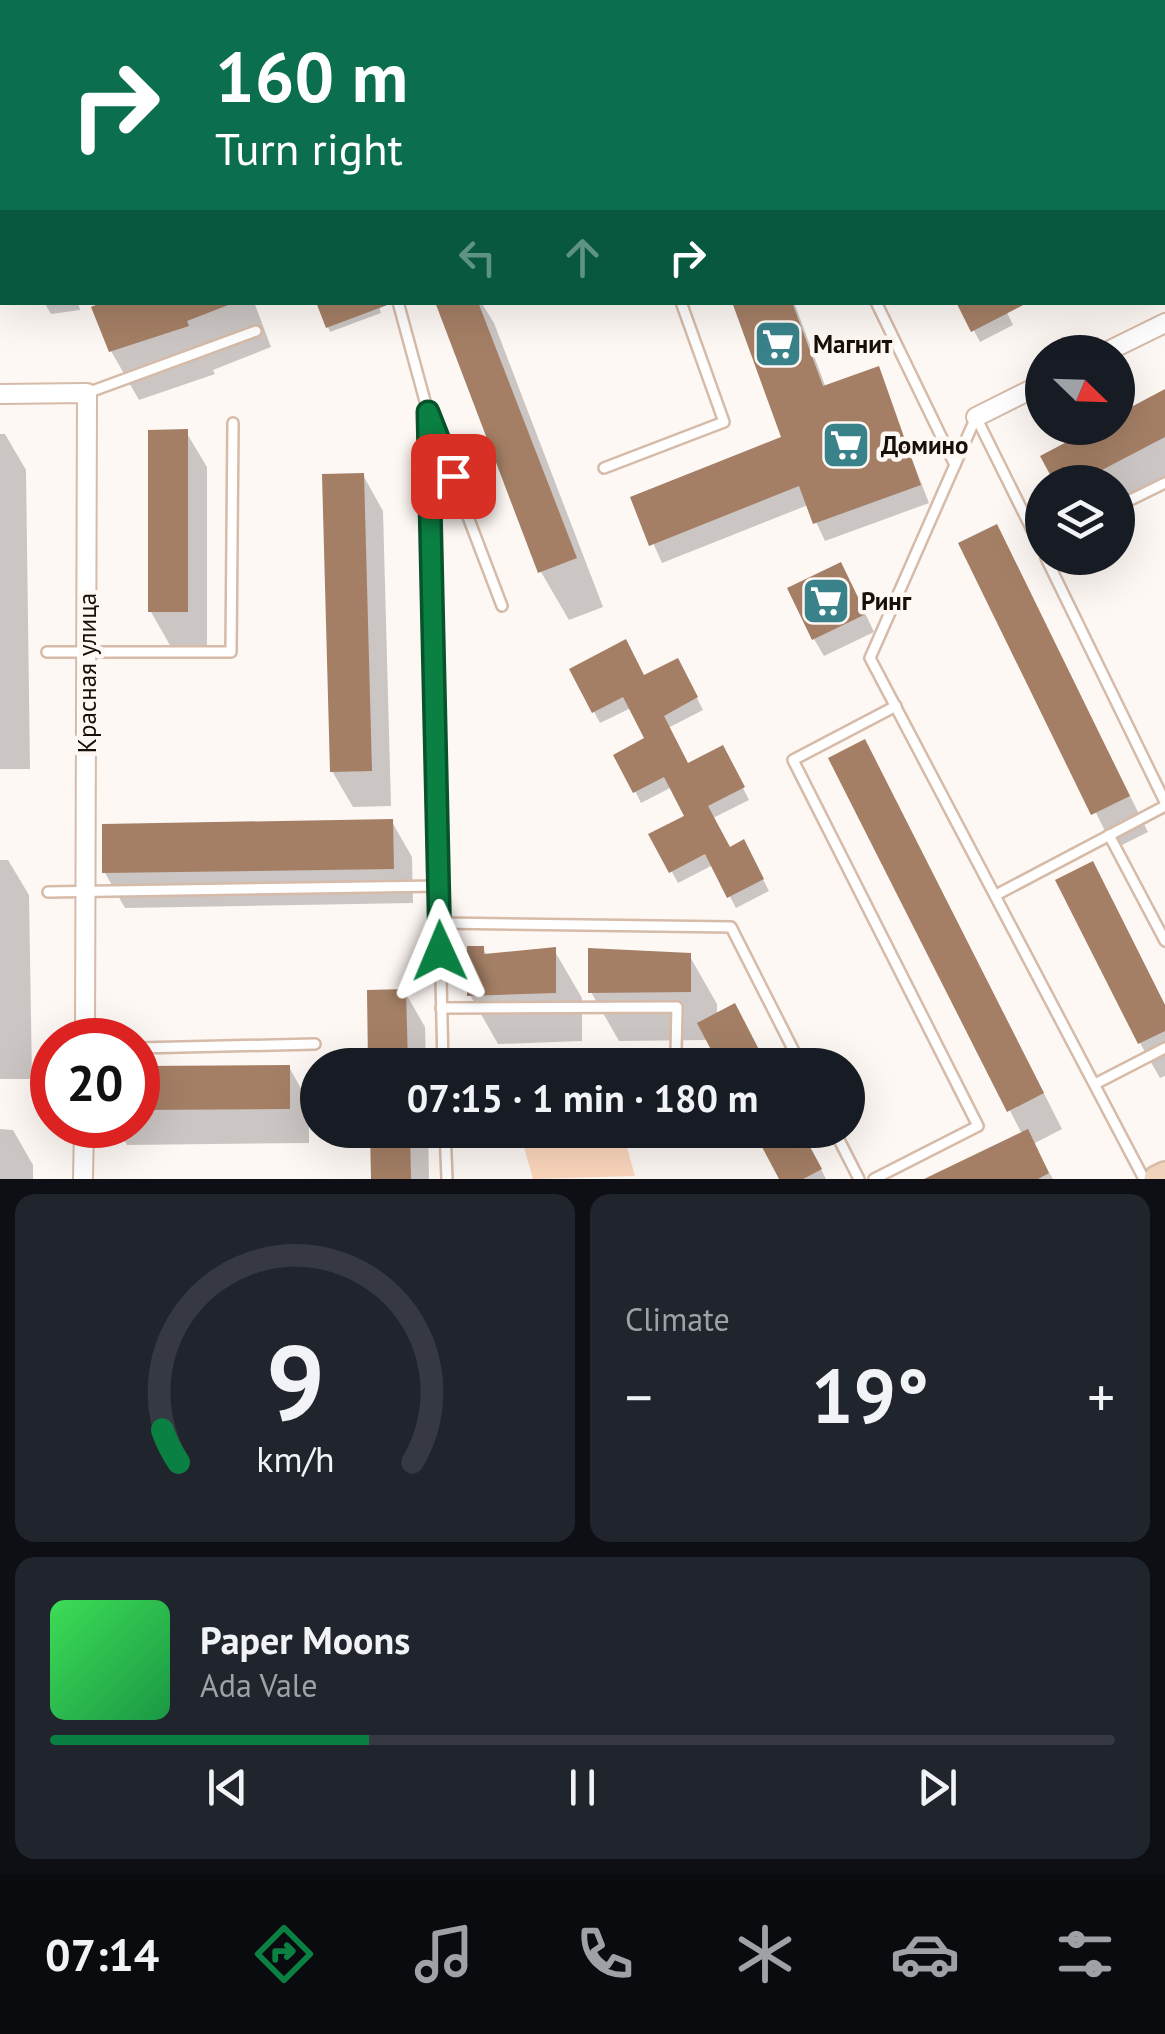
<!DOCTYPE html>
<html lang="en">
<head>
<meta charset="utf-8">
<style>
	:root { --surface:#171b24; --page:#20242c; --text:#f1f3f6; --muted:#9ea1a6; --line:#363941; --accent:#0b8043 }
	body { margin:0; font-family:"PT Sans",sans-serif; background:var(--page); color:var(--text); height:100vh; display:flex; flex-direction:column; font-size:38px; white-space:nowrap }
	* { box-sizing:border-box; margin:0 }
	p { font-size:32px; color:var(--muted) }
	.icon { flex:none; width:55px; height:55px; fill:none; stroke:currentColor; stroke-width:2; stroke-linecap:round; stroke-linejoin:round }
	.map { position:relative; height:1179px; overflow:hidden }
	.drawer { display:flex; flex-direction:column; gap:15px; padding:15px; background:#0d0f14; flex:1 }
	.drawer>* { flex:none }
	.top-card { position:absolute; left:0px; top:0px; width:1165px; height:305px; box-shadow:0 10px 40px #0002; background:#0b6e4f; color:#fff; overflow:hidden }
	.needle { width:65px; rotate:113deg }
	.fabs { position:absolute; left:1025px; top:335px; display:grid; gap:20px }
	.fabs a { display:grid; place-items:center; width:110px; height:110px; border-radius:50%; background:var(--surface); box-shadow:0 10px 40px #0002; font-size:50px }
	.speed { position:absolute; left:30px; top:1018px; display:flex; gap:20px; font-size:50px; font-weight:700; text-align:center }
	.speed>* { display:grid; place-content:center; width:130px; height:130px; border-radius:50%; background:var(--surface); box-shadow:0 10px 40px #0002; line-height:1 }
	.speed .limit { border:15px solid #d22; background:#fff; color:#111 }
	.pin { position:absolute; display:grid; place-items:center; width:85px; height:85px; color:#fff; margin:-42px; border-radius:20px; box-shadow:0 5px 15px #0006 }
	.me { position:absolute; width:110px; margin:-55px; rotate:359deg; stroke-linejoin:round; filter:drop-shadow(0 0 8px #0008) }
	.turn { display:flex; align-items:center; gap:35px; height:210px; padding:0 50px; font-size:45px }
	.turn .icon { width:130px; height:130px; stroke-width:2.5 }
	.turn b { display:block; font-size:70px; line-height:85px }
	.lanes { display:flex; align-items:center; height:95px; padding:0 50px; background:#0003; justify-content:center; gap:50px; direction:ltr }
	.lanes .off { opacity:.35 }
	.big { font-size:75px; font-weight:600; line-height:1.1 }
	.drawer .tile { flex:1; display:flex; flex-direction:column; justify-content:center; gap:15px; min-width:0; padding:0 35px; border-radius:20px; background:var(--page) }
	.drawer .dial { align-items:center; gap:0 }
	.dial svg { height:260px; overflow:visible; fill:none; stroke:var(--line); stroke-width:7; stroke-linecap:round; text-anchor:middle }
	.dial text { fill:var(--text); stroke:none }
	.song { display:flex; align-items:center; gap:30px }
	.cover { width:120px; height:120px; border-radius:15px; background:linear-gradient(135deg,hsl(130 70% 55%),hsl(140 70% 35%)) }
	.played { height:10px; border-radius:5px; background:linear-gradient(90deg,var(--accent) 30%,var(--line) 30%) }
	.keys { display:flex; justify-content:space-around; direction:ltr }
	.heat { display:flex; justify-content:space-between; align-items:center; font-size:55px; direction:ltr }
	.drawer .tiles { flex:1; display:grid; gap:15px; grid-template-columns:1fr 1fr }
	.tile:last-child { grid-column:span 2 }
	.trip { position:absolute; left:300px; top:1048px; width:565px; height:100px; border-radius:50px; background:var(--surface); box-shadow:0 10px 40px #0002; font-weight:600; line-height:100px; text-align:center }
	.tabs { display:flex; height:160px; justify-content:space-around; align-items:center; background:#090b0e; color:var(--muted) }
	.tabs .icon { width:70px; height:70px }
	.tabs .current { color:var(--accent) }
	.tabs b { font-size:45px; color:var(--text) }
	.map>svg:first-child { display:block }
	.green { fill:#fcd7bd }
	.shadow { fill:#0003 }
	.building { fill:#a47f65 }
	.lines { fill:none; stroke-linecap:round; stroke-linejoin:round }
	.lane-casing { stroke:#d6bba8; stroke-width:14 }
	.street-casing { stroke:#d6bba8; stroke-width:22 }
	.secondary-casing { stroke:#d6bba8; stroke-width:30 }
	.primary-casing { stroke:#d6d4d3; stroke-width:35 }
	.lane { stroke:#fff; stroke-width:9 }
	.street { stroke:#fff; stroke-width:18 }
	.secondary { stroke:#efd3ba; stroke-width:25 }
	.primary { stroke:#dfa774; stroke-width:30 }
	.route-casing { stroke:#07532c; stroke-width:25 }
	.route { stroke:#0b8043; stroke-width:18 }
	.labels { text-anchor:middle; stroke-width:9; stroke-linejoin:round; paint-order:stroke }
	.poi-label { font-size:25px; font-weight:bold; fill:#190f09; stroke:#fef8f4; text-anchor:start }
	.street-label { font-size:25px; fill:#190f09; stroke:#fef8f4 }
</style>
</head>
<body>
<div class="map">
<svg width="1165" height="1179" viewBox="0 0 1165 1179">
	<rect width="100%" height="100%" fill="#fef8f4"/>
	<polygon class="green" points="575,1130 622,1130 635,1176 533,1179 523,1144"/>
	<g class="shadow">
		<polygon points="329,0 566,0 567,2 322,2"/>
		<polygon points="846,0 893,0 895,2 847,2"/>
		<polygon points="1083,0 1128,0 1129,2 1084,2"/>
		<polygon points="1162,67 1165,72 1165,159 1162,154"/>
		<polygon points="2,188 2,249 0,250 0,189"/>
		<polygon points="44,302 78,302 80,310 51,314"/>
		<polygon points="109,302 254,302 271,347 213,370 215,374 139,400 111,351"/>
		<polygon points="378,302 381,313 330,332 328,327"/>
		<polygon points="437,302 481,302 494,323 603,607 569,620 541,572"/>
		<polygon points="735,302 794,302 826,388 877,369 929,503 825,541 808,505 662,563 633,498 784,438"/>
		<polygon points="959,302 1002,302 1013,325 980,342"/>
		<polygon points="1165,392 1165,482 1118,508 1118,482 1057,482 1043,457 1098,428 1118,428 1118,417"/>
		<polygon points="186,432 207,467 207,647 171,647 151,612"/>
		<polygon points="0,434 5,434 26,470 30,769 0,769"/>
		<polygon points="363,475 383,511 391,806 353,807 332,771"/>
		<polygon points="996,527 1148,832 1114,849 962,544"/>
		<polygon points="851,583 874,632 824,656 814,639"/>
		<polygon points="572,670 644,678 684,672 703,710 668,728 688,766 729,760 749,800 713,818 729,850 750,854 769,891 736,908 713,865 678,883 652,835 687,817 672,787 641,803 635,791 648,740 631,708 600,723"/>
		<polygon points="831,759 884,778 1062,1129 1033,1144 1053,1179 930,1179 1022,1134"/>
		<polygon points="392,822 412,857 413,903 125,908 105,873"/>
		<polygon points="0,860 8,860 29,895 32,1079 0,1079"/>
		<polygon points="1058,881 1112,899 1165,1005 1165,1076 1160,1078 1140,1043"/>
		<polygon points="483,948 487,956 554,950 582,998 582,1041 498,1044 470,995"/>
		<polygon points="689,955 717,1004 717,1015 766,1065 722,1065 709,1040 619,1041 591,992"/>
		<polygon points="405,992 425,1027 426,1065 371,1065"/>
		<polygon points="289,1067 309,1103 309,1143 127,1145 115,1125 138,1125 138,1069"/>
		<polygon points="0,1129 13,1130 33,1165 33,1179 0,1179"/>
		<polygon points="372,1130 428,1130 429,1179 374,1179"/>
		<polygon points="756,1130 801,1130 826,1179 782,1179"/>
	</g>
	<g class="building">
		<polygon points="103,302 230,302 231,304 187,321 189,326 109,352 91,307"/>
		<polygon points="316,302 390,302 390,304 326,328"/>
		<polygon points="435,302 478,302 577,558 538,573"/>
		<polygon points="732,302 792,302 823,386 879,366 921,485 813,524 799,486 649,546 630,497 781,437"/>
		<polygon points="956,302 1029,302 971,332"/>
		<polygon points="1165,389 1165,437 1079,482 1054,482 1040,456 1093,428 1118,428 1118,414"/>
		<polygon points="188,429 188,612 148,612 148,430"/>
		<polygon points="364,473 372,771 330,772 322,474"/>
		<polygon points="997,524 1130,796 1091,815 958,543"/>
		<polygon points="841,562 866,614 812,640 787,588"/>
		<polygon points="626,639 644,675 678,658 698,697 664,716 688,763 723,745 745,787 708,806 730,847 744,839 764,879 727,898 705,854 669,873 648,834 684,816 664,777 633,793 613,755 644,738 623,697 592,713 569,669"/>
		<polygon points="865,739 1044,1093 1007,1112 828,758"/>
		<polygon points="393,819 394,869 102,873 102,824"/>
		<polygon points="1093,861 1165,1005 1165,1031 1138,1044 1055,880"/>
		<polygon points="467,946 484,946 484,954 556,947 556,993 467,996"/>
		<polygon points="588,948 691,953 691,992 588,993"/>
		<polygon points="406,989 408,1065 368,1065 367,990"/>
		<polygon points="735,1003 767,1065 719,1065 697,1023"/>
		<polygon points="290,1065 290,1109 138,1110 138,1066"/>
		<polygon points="1028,1129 1049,1173 1038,1179 924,1179"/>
		<polygon points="370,1130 410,1130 411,1179 371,1179"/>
		<polygon points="753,1130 801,1130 822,1169 803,1179 779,1179"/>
	</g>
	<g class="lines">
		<g class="lane-casing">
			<g id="lane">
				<polyline points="122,0 123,2"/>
				<polyline points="355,0 356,2"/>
				<polyline points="591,0 592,2"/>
				<polyline points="766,0 767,2"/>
				<polyline points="924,0 926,2"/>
				<polyline points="1055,0 1056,2"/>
				<polyline points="604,2 609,0"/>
				<polyline points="1162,209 1165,214"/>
				<polyline points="398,302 428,412 502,606"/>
				<polyline points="876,302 955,465"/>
				<polyline points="87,393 256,331"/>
				<polyline points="428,412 443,1065"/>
				<polyline points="976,417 870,658 1144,1179"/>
				<polyline points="976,417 1042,550"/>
				<polyline points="604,468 724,422 681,302"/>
				<polyline points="1118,506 1165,483"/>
				<polyline points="1046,558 1165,802"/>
				<polyline points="47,652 231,652 233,423"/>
				<polyline points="1109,835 1165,941"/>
				<polyline points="48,892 439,886"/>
				<polyline points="996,895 1165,806"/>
				<polyline points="440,923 731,927 801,1065"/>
				<polyline points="441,1008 677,1007 676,1052"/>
				<polyline points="138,1048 315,1044"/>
				<polyline points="1095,1084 1165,1048"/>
				<polyline points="445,1130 447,1179"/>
				<polyline points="834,1130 859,1179"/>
				<polyline points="874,1179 978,1126 793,760 896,706"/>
			</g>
		</g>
		<g class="street-casing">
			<g id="street">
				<polyline points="1106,352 1165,323"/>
				<polyline points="0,394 87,393 85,1040"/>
				<polyline points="976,417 1042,384"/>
				<polyline points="83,1179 84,1125"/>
			</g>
		</g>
		<g class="secondary-casing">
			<polyline id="secondary" points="1157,1179 1165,1175"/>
		</g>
		<g class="primary-casing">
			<g id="primary">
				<polyline points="80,2 88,0"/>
				<polyline points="0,23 2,23"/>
			</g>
		</g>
		<use href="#lane" class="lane"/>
		<use href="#street" class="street"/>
		<use href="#secondary" class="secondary"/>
		<use href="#primary" class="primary"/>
	</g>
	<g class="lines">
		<g class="route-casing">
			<polyline id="route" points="440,951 428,412 453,476"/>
		</g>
		<use href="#route" class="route"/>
	</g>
	<defs>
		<g id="supermarket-square" transform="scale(2.5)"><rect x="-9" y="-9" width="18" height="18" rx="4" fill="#3a828a" stroke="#fef8f4"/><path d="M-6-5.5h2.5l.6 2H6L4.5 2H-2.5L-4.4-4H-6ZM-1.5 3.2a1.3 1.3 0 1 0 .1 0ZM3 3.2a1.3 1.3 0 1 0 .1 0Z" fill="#fff"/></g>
	</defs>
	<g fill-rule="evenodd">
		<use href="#supermarket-square" x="778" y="344"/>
		<use href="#supermarket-square" x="846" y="445"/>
		<use href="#supermarket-square" x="826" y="601"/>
	</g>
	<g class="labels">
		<g class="poi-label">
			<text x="813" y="353">Магнит</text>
			<text x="881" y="454">Домино</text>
			<text x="861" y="610">Ринг</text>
		</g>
		<g class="street-label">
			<text transform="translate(87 673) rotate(-90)" y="9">Красная улица</text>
		</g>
	</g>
</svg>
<div class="fabs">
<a><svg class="needle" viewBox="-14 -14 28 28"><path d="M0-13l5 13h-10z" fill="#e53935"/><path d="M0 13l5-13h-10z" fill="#9ea1a6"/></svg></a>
<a><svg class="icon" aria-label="layers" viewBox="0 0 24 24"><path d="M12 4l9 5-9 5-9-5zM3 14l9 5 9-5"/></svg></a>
</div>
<div class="speed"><div class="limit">20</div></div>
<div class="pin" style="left:453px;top:476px;background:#d93025"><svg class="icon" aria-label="arrive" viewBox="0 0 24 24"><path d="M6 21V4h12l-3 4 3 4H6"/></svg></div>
<svg class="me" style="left:440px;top:951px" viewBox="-20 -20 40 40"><path d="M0-17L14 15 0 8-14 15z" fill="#0b8043" stroke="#fff" stroke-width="4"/></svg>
<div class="trip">07:15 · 1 min · 180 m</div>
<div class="top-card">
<div class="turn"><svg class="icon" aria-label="right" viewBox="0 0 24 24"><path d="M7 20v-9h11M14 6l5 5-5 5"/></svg><div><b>160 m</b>Turn right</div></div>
<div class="lanes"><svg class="icon off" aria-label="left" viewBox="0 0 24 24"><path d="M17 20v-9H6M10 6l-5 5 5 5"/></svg><svg class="icon off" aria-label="ahead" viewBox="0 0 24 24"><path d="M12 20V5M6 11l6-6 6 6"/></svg><svg class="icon" aria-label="right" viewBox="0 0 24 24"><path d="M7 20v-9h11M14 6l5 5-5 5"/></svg></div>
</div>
</div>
<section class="drawer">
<div class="tiles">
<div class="tile dial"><svg viewBox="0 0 100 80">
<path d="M14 69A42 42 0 1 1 86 69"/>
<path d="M14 69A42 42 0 0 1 9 59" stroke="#0b8043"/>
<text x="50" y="56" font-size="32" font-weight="700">9</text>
<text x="50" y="72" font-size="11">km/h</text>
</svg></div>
<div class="tile"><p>Climate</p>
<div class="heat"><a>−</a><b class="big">19°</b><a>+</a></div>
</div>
<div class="tile">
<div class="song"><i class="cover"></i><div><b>Paper Moons</b><p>Ada Vale</p></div></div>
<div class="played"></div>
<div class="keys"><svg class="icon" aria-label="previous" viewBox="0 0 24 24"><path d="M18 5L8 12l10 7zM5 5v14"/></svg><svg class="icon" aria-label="pause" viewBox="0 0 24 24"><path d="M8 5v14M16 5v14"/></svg><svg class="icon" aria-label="next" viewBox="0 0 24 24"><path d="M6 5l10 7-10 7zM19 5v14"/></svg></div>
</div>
</div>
</section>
<nav class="tabs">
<b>07:14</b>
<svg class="icon current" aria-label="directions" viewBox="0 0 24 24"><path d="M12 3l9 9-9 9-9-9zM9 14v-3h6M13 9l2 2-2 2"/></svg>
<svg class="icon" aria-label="music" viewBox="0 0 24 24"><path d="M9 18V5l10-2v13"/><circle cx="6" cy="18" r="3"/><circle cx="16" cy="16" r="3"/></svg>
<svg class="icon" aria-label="phone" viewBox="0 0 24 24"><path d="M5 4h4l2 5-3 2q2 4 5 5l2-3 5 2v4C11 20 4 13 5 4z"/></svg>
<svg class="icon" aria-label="climate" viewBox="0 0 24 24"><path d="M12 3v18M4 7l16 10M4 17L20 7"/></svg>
<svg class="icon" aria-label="car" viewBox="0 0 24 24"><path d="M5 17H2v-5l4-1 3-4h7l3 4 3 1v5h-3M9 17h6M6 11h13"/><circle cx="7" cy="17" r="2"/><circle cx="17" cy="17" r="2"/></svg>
<svg class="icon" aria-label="filters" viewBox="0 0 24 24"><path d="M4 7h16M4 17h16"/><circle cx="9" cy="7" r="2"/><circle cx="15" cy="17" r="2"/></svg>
</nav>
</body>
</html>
